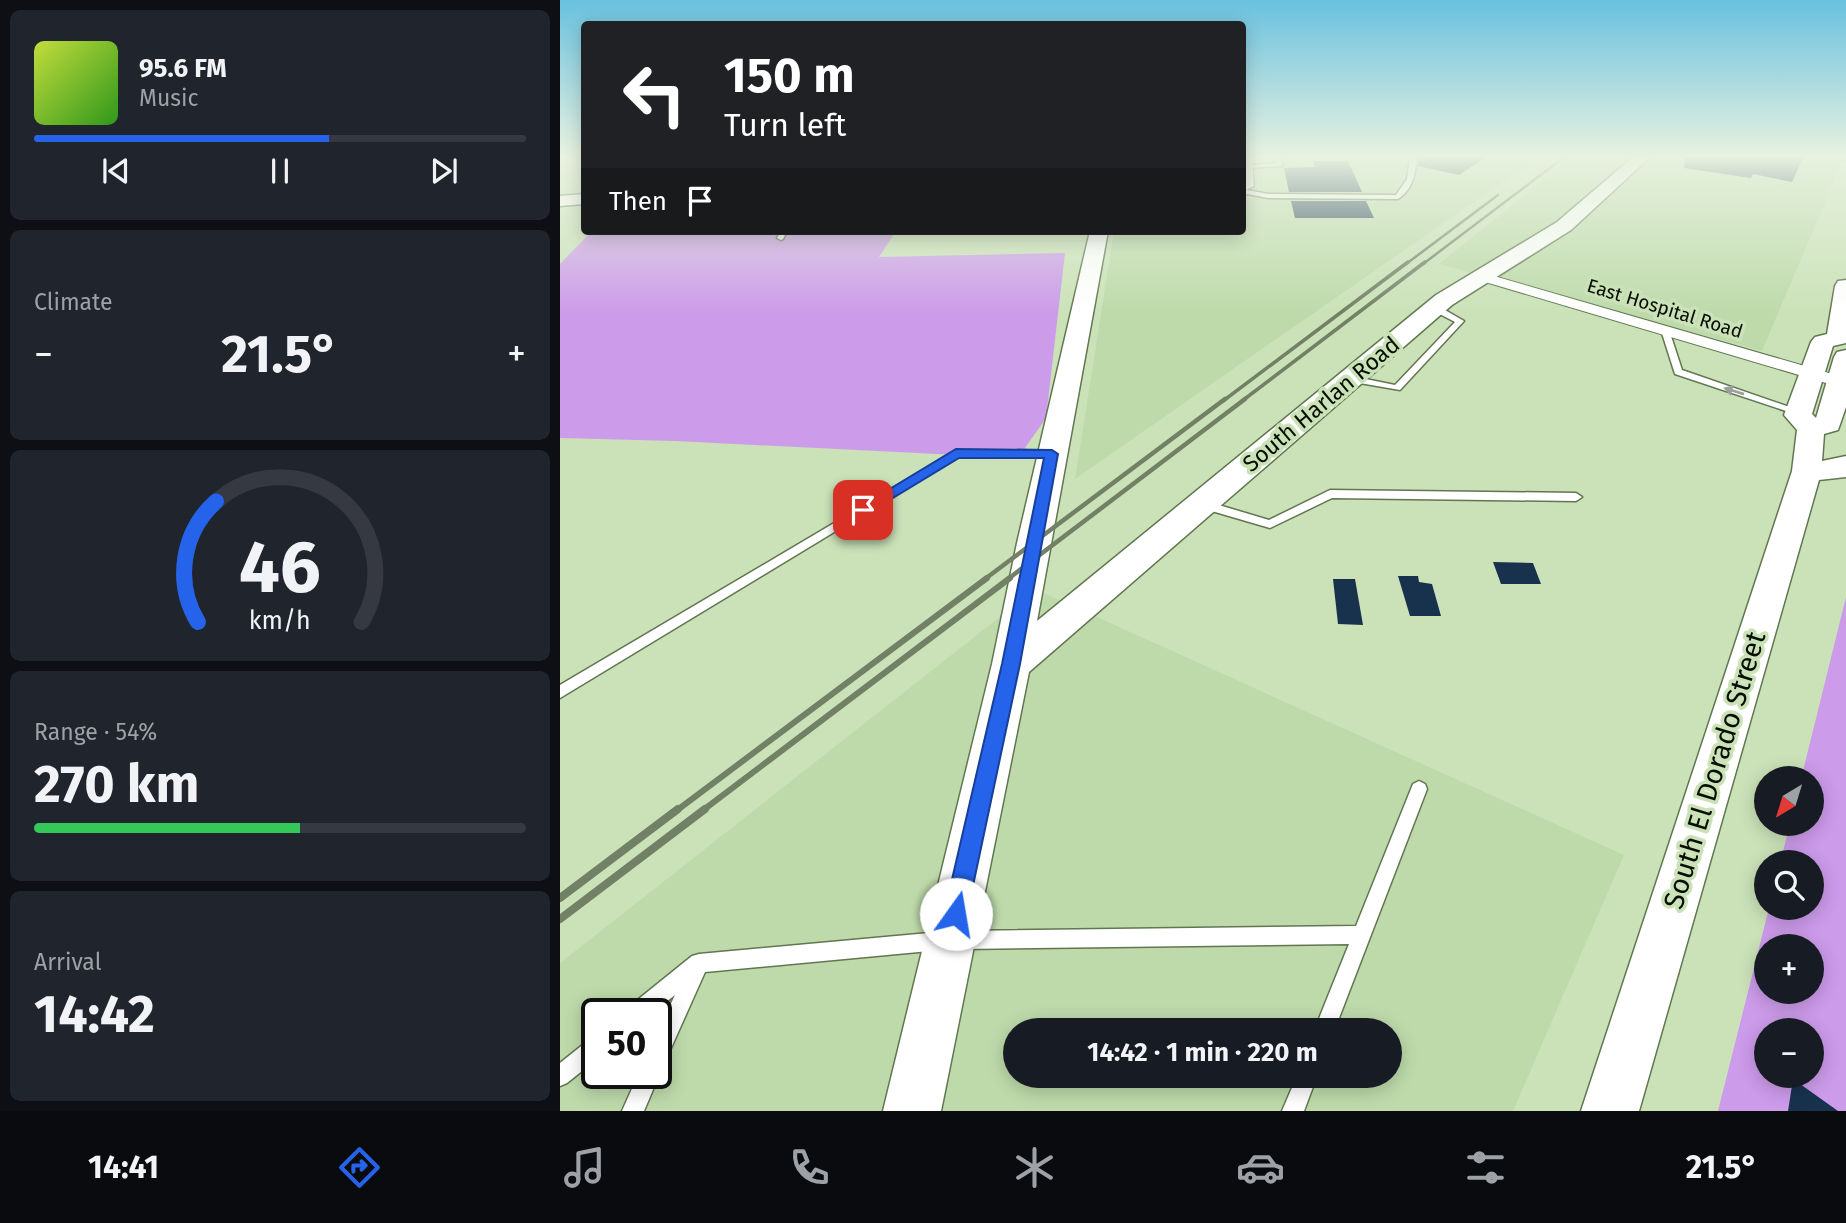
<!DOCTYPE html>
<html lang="en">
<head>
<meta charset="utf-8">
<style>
	:root { --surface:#171b24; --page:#20242c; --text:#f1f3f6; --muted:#9ea1a6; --line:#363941; --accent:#2563eb }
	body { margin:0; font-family:"Fira Sans",sans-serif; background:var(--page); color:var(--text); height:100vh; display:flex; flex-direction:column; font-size:26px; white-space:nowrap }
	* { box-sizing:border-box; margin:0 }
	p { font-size:23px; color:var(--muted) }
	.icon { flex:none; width:38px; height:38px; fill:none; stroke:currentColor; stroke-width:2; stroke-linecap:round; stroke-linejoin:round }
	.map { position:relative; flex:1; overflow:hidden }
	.details { display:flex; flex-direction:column; gap:10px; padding:10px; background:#0d0f14; width:560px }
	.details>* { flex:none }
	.hud { position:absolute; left:21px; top:21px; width:665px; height:214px; border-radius:7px; box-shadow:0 4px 18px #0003; background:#202124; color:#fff; overflow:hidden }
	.needle { width:46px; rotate:218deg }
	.controls { position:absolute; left:1194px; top:766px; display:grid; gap:14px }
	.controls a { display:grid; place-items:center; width:70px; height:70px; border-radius:50%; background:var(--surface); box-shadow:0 4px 18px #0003; font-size:35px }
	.speed { position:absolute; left:21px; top:998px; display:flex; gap:14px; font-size:35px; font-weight:700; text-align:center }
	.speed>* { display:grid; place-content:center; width:91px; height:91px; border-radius:50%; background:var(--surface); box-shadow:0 4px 18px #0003; line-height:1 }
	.speed .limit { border:4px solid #111; border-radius:10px; background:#fff; color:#111 }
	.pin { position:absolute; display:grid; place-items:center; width:60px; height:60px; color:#fff; margin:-30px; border-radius:14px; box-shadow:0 4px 10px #0006 }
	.me { position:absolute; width:77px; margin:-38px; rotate:13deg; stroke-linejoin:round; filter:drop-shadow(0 0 5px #0008) }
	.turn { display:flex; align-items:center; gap:24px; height:147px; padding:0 28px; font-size:32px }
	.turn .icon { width:91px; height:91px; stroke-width:2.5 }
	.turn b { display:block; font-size:49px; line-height:60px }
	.then { display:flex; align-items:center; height:66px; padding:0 28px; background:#0003; gap:14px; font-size:26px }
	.big { font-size:52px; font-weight:700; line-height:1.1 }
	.details .tile { flex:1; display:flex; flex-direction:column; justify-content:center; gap:10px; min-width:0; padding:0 24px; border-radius:10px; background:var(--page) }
	.details .dial { align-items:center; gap:0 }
	.dial svg { height:182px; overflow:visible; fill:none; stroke:var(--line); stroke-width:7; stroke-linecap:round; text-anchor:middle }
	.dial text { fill:var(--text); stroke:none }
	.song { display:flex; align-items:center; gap:21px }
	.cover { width:84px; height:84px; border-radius:10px; background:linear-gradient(135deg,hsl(70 70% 55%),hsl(110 70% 35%)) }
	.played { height:7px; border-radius:4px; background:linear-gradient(90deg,var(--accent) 60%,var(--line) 60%) }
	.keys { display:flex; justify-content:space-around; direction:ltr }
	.heat { display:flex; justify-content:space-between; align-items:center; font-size:38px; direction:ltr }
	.charge { height:10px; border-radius:5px; background:linear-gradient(90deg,#34c759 54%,var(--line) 0) }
	.trip { position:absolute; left:443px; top:1018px; width:399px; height:70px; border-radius:35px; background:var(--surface); box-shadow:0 4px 18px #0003; font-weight:700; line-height:70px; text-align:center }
	.tab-bar { display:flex; height:112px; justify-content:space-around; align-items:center; background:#090b0e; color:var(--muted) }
	.tab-bar .icon { width:49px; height:49px }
	.tab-bar .on { color:var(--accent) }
	.tab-bar b { font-size:32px; color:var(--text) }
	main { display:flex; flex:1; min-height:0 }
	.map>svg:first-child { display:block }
	.built { fill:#bedaaa; fill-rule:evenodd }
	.green { fill:#cc9bea; fill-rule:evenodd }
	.building { fill:#18324e }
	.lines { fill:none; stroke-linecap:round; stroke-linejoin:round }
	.lane-casing { stroke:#617651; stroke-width:3 }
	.street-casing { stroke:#617651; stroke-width:2 }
	.secondary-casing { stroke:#617651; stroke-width:3 }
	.lane { fill:#fff; fill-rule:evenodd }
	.street { fill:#fff; fill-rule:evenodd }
	.secondary { fill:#fff; fill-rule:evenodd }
	.rail-far4 { stroke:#728166; stroke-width:2.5 }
	.rail-far3 { stroke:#728166; stroke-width:3.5 }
	.rail-far2 { stroke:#728166; stroke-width:4.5 }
	.rail-far1 { stroke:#728166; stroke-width:6 }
	.rail { stroke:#728166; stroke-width:8 }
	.oneway { fill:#9c9f9a }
	.route { fill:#2563eb; stroke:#184099; stroke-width:2 }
	.labels { text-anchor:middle; stroke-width:7; stroke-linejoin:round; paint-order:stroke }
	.far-street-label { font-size:19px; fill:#070e03; stroke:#cbe2b9 }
	.street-label { font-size:23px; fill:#070e03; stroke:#cbe2b9 }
	.near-street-label { font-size:28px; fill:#070e03; stroke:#cbe2b9 }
</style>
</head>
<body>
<main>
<section class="details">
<div class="tile">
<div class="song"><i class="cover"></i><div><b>95.6 FM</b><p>Music</p></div></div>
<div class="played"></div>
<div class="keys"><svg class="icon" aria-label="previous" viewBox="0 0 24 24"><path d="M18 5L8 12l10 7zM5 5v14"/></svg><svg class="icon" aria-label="pause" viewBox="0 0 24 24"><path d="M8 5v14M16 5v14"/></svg><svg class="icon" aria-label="next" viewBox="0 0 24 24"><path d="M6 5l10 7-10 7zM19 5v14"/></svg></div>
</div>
<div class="tile"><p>Climate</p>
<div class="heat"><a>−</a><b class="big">21.5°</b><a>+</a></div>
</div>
<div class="tile dial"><svg viewBox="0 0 100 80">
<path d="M14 69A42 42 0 1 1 86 69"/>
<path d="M14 69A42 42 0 0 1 22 16" stroke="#2563eb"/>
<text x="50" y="56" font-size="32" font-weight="700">46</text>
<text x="50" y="72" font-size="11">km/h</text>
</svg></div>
<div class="tile"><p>Range · 54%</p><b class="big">270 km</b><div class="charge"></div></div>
<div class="tile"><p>Arrival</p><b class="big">14:42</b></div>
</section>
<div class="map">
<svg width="1286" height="1111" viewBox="0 0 1286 1111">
	<rect width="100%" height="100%" fill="#cbe2b9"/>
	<g class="built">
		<polygon points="697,158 977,158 515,479 554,231 682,231 683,200 702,199"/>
		<polygon points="1011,158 1284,158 1202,351 879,264"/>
		<path d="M 475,589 L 1064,855 L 953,1111 L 0,1111 L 0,963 ZM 37,1013 L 96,1013 L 96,1073 L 37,1073 ZM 455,1031 L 830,1031 L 830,1076 L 455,1076 Z"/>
	</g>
	<g class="green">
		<polygon points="32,231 336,231 319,257 505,253 486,418 458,458 115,441 0,438 0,264"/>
		<path d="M 1286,597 L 1286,1111 L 1158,1111 L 1209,908 L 1251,908 L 1251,863 L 1220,863 L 1230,824 L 1251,824 L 1251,779 L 1241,779 ZM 1206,947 L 1251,947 L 1251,992 L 1206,992 ZM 1206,1031 L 1251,1031 L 1251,1076 L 1206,1076 Z"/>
	</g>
	<g class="building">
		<polygon points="858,158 925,158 899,175 858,166"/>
		<polygon points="1125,158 1243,158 1232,182 1193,174 1191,178 1124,168"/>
		<polygon points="753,161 788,161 802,192 729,192 724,168 755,167"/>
		<polygon points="731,201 806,201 814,218 735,218"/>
		<polygon points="933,562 973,563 981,584 941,584"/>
		<polygon points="838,576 858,576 859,582 872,584 881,616 850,616"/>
		<polygon points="773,579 795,579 803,625 778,624"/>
		<polygon points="1233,1079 1278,1111 1228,1111"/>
	</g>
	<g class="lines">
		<g class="lane-casing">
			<g id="lane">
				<polygon points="715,158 721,158 722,166 687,168 684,166 717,163"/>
				<path d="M 850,158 L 856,158 C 856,174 852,190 838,199 L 708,198 L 682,193 L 682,189 L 708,194 L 836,195 L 847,179 Z"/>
				<polygon points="1281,158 1286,158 1286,160 1282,159"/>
				<polygon points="221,231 227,231 223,239 221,240 217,238"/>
				<polygon points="872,306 878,306 904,321 840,390 788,381 786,379 791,376 835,385 895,322 872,310"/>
				<polygon points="1105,327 1109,330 1122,370 1244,412 1239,415 1235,414 1115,374 1101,330"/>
				<polygon points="396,451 492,451 497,454 492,457 398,457 0,698 0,685"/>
				<polygon points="770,490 1016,493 1022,497 1016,501 772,498 710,528 638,507 636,504 642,500 709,520"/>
				<polygon points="859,781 865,784 867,789 774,1031 754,1031 789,944 402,949 395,947 393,940 395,933 402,931 796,926 851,789 853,784"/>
				<polygon points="380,932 387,934 389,941 387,948 380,950 145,972 103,1066 98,1068 100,1073 84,1111 62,1111 79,1073 96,1073 96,1035 115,995 92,1013 67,1013 70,1006 132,956 139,954"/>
				<polygon points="37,1036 37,1059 7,1083 0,1086 0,1063 30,1039"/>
				<polygon points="737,1076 757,1076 744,1111 722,1111"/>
			</g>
		</g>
		<g class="street-casing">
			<g id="street">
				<polygon points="682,158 692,158 694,186 682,192"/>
				<polygon points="920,272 1286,378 1286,389 915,279 913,276"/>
			</g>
		</g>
		<g class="secondary-casing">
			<g id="secondary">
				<polygon points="1072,158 1089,158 1011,230 892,305 469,672 381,1111 323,1111 432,664 457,543 530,231 548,231 477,621 876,295 997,222"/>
				<polygon points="24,194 24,204 0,206 0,196"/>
				<polygon points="1286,280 1286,343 1273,346 1252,414 1256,418 1274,357 1277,352 1286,350 1286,407 1278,430 1264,434 1262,461 1286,456 1286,477 1259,480 1079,1111 1021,1111 1232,471 1237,430 1224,415 1251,342 1255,337 1267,334 1275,286 1278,281"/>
			</g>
		</g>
		<use href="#lane" class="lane"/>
		<use href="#street" class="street"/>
		<use href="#secondary" class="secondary"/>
		<g class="rail-far4">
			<polyline points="846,264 938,195"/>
			<polyline points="863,264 1003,158"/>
		</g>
		<g class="rail-far3">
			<polyline points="663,401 848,262"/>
			<polyline points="682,401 865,262"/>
		</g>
		<g class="rail-far2">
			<polyline points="425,579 665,399"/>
			<polyline points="448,579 685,399"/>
		</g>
		<g class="rail-far1">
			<polyline points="116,811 427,578"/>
			<polyline points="142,811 450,578"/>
		</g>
		<g class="rail">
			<polyline points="0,898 118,809"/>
			<polyline points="0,919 145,809"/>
		</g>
	</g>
	<defs><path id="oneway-solid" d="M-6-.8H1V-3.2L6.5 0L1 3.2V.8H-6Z" transform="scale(1.75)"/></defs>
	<use class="oneway" href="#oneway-solid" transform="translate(1174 391) rotate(-163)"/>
	<linearGradient id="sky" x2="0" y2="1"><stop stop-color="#69c1df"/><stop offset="0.5" stop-color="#e8f2e0"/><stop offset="1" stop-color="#e8f2e0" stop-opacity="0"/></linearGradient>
	<rect width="1286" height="313" fill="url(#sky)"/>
	<polygon class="route" points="396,449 492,450 498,454 460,664 407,914 404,922 396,925 387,922 384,914 442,664 484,458 399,458 308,513 298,513 295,510"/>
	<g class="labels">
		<g class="far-street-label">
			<text transform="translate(1105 308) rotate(17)" y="7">East Hospital Road</text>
		</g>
		<g class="street-label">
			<text transform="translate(761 404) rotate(-40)" y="8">South Harlan Road</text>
		</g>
		<g class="near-street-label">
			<text transform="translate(1154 770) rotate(-73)" y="10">South El Dorado Street</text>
		</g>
	</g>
</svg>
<div class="controls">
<a><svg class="needle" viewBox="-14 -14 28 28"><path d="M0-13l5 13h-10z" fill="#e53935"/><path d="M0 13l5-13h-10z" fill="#9ea1a6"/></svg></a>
<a><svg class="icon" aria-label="search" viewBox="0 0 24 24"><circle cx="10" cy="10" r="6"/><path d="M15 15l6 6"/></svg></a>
<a>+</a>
<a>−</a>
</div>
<div class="speed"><div class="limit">50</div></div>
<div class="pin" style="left:303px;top:510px;background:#d93025"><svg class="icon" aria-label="arrive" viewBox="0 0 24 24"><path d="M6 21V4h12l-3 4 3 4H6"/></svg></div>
<svg class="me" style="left:396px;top:914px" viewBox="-20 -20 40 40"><circle r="19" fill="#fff"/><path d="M0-13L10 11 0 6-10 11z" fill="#2563eb"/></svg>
<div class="trip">14:42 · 1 min · 220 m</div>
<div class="hud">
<div class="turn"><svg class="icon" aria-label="left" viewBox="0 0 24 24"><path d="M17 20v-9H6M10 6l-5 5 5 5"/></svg><div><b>150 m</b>Turn left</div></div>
<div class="then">Then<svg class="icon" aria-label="arrive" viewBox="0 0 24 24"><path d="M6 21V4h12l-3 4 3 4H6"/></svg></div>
</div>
</div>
</main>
<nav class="tab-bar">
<b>14:41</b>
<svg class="icon on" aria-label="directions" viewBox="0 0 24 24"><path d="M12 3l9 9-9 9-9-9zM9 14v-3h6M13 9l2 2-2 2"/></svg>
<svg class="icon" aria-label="music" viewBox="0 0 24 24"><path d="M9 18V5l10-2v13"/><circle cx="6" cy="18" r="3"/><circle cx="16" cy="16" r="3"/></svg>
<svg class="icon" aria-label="phone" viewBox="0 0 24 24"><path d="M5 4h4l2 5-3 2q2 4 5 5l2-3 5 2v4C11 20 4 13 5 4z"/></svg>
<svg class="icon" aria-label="climate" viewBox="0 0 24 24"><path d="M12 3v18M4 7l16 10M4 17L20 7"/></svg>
<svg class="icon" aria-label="car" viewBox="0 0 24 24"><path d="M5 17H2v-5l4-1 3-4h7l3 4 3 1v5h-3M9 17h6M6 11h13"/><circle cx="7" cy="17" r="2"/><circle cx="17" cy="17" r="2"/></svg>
<svg class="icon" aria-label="filters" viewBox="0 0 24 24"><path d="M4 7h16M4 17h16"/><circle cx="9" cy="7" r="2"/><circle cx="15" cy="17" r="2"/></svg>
<b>21.5°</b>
</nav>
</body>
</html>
